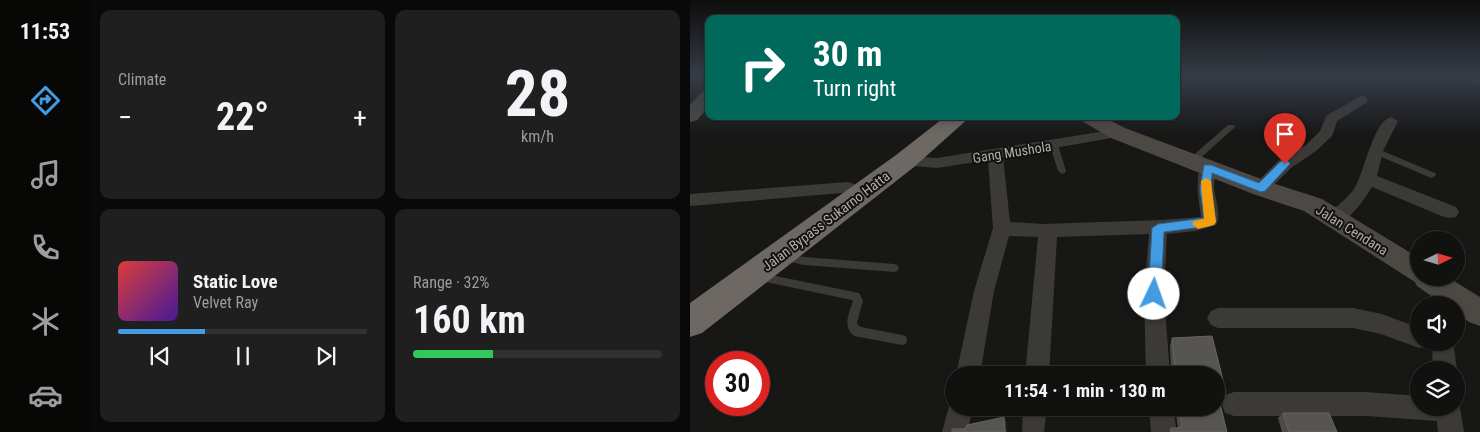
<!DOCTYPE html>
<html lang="en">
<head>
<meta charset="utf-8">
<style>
	:root { --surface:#111110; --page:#1e1f1e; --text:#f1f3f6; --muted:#9c9d9f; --line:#303130; --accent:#439ce2 }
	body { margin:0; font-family:"Roboto Condensed",sans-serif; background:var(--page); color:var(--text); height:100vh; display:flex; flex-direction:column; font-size:19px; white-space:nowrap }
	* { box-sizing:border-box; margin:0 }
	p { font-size:16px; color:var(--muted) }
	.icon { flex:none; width:28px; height:28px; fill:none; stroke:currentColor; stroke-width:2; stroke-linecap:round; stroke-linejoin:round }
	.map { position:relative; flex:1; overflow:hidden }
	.side { display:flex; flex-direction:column; gap:10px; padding:10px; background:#090909; width:600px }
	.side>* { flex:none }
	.banner { position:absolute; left:15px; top:15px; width:475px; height:105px; border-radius:10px; box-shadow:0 1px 4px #0004,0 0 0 1px var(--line); background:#00695c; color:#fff; overflow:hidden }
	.needle { width:32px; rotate:85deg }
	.buttons { position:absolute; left:720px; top:231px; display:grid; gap:10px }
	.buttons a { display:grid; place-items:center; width:55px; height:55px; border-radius:50%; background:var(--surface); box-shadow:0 1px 4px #0004,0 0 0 1px var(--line); font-size:25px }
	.speed { position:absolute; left:15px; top:351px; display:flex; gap:10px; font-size:25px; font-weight:700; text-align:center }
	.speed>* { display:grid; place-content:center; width:65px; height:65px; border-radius:50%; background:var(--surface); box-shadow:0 1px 4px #0004,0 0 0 1px var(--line); line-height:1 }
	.speed .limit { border:8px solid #d22; background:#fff; color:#111 }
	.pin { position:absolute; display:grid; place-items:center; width:42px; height:42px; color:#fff; margin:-51px -21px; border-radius:50% 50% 50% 0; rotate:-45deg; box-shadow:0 0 5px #0007 }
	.pin .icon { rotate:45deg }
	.me { position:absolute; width:55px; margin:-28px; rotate:3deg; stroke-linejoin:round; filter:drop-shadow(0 0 4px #0008) }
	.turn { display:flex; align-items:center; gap:18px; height:105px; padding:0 25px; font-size:22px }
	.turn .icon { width:65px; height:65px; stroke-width:2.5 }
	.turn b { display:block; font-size:35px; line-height:42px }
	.big { font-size:38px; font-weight:700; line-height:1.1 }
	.side .tile { flex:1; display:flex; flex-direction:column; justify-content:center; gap:8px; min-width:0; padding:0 18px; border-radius:10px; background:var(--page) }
	.side .dial { align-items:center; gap:0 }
	.dial b { font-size:65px; line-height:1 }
	.song { display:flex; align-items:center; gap:15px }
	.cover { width:60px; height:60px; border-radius:8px; background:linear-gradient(135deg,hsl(0 70% 55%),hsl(260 70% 35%)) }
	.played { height:5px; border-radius:2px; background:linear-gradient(90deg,var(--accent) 35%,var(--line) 35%) }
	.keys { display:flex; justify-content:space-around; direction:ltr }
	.heat { display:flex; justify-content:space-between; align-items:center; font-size:28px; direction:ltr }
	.charge { height:8px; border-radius:4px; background:linear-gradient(90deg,#34c759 32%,var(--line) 0) }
	.side .tiles { flex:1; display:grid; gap:10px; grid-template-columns:repeat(2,1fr) }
	.trip { position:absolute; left:255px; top:366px; width:280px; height:50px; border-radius:25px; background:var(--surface); box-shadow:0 1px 4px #0004,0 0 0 1px var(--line); font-weight:700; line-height:50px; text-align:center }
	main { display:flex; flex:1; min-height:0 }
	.tabs { display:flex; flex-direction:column; width:90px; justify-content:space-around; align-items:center; background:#070706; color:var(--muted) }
	.tabs .icon { width:35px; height:35px }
	.tabs .selected { color:var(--accent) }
	.tabs b { font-size:22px; color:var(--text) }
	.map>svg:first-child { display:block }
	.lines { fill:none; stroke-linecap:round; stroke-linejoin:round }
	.lane { fill:#3c3a37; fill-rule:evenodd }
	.street { fill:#3c3a37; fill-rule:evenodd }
	.secondary { fill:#4c4945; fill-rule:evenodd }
	.highway { fill:#6d6863; fill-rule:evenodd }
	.wall { fill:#4c4b47 }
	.shaded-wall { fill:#32312f }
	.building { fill:#575552; stroke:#666360 }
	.route { fill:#439ce2; stroke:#2c6593 }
	.slow { fill:#f59e0b }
	.labels { text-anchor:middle; stroke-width:4; stroke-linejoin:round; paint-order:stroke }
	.street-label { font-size:14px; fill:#b6afa9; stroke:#121211 }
</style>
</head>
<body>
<main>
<nav class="tabs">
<b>11:53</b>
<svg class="icon selected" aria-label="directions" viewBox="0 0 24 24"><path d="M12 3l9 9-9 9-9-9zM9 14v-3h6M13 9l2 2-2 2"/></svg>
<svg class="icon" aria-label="music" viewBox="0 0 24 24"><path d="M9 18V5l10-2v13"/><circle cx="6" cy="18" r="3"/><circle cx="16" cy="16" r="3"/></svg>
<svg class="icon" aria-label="phone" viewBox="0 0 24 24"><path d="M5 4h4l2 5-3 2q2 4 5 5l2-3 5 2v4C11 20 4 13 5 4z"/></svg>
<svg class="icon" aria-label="climate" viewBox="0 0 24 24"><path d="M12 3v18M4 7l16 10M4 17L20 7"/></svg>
<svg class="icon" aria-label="car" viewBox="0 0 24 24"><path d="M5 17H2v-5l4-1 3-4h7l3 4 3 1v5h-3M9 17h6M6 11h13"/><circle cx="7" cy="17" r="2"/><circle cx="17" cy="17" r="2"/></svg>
</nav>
<section class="side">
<div class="tiles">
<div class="tile"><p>Climate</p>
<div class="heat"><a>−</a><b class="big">22°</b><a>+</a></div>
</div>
<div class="tile dial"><b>28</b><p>km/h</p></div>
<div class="tile">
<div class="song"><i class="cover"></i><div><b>Static Love</b><p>Velvet Ray</p></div></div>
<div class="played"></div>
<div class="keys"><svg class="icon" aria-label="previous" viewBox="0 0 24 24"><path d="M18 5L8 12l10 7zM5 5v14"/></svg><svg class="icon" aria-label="pause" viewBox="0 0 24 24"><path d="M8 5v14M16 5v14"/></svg><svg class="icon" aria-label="next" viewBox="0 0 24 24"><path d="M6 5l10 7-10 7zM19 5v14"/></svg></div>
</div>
<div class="tile"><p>Range · 32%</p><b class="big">160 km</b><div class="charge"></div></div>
</div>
</section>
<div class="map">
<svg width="790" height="432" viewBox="0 0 790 432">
	<rect width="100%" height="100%" fill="#171716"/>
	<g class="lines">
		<g class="lane">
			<polygon points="538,125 544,125 545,127 505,163 499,163 498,161 499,159"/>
			<polygon points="361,143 364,143 368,145 376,171 375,173 372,174 368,171 360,145"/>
			<polygon points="682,149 688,149 745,173 746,175 742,178 739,177 682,153 681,151"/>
			<polygon points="94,253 114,257 204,264 207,265 209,268 207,271 204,272 114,265 91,260 89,257 91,254"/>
			<path d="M 71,273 L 169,293 L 173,301 L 167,322 L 168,325 L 171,327 L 212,335 L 216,336 L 217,340 L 216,344 L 212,345 L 164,336 C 152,326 159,314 163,301 L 162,300 L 71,281 L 68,280 L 66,277 L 68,274 Z"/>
		</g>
		<g class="street">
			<path d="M 503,75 L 516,75 C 513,80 510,81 504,80 L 502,77 Z"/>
			<polygon points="768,75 785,75 790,77 790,85 770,78"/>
			<polygon points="671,96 676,97 678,100 676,103 647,121 642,136 626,151 601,168 577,192 571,194 565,192 563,188 565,184 589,160 616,145 630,131 636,116"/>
			<path d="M 701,117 L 708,121 L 693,151 L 687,176 L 766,207 L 769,212 L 766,217 L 760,218 L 754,217 L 682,187 C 674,200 656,228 639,223 L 636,218 L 639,213 C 647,206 658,198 664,189 C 674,174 683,121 701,117 Z"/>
			<path d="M 428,129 L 433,130 L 435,133 L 433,136 L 313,157 L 320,222 L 354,224 L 471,220 L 511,217 C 509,201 504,178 512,164 L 518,163 L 524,164 C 528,171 524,180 524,188 C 525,200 532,214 526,225 L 506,231 L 477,234 L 474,294 L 480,375 L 456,375 L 454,294 L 459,234 L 367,237 L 359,375 L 335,375 L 348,237 L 319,236 L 304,291 L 290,375 L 266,375 L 284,291 L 303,228 L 298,160 L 247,168 L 210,165 L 207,161 L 210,157 L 215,156 L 247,158 Z"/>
			<polygon points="158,182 164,184 166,188 164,192 0,206 0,194"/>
			<polygon points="528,308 663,308 692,314 729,328 729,342 738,342 737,345 729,348 691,334 663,328 528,328 521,325 517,318 521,311"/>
			<polygon points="744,342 766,342 764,348 767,370 766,371 743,370 742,348"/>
			<polygon points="544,392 676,392 729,396 729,408 766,408 766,399 770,408 774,432 748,432 747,421 676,416 544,416 535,413 532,404 535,395"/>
			<polygon points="264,398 264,408 282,408 278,432 252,432 261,399"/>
			<polygon points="333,408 357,408 354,432 332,432"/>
			<polygon points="459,408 483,408 487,432 461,432"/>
		</g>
		<g class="secondary">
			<polygon points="19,90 19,107 7,120 0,122 0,105 12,92"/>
			<polygon points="387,116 412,116 435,128 579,182 632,199 729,258 729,278 759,278 790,297 790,326 779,322 766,313 766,305 754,305 727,286 725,282 614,211 563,194 421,138 390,120"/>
		</g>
		<polygon class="highway" points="256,116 281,116 224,167 12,333 0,337 0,303 206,155"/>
	</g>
	<g class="wall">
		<polygon points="522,336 536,392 531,401 529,401 537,432 479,432 481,428 488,428 485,408 484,408 526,408 526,375 475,375 477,370 481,369 480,346 482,338"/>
		<polygon points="593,413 647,432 592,432 588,418"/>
	</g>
	<polygon class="shaded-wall" points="314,417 316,422 317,432 315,432"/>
	<g class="building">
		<polygon points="522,336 536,392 535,395 528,395 537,432 481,432 481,428 490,428 492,426 489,408 526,408 526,375 477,375 477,370 485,368 482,338"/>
		<polygon points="593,413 639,413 647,432 599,432"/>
		<polygon points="314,417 315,432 262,432 262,429 275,429 277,425"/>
	</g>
	<linearGradient id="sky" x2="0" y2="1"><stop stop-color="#0d0d0c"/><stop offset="0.56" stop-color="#363c47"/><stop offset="1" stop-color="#363c47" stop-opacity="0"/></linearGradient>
	<rect width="790" height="135" fill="url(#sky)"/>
	<polygon class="route" points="591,161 598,161 600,164 575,191 571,192 522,173 521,189 526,222 520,226 474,232 471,294 469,298 464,300 460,298 458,294 462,228 468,224 514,218 510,189 514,165 521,165 569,183"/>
	<polygon class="slow" points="516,178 521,181 526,222 524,225 508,229 502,224 504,221 514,219 511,181"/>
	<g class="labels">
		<g class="street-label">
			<text transform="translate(322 152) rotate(-9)" y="5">Gang Mushola</text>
			<text transform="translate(136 221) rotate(-37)" y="5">Jalan Bypass Sukarno Hatta</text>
			<text transform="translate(662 230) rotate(32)" y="5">Jalan Cendana</text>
		</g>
	</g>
</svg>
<div class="buttons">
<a><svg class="needle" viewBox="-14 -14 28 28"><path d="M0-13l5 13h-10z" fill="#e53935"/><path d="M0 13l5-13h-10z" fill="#9c9d9f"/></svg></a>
<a><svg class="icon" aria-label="sound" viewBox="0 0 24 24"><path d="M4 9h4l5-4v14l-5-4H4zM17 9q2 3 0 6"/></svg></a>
<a><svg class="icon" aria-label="layers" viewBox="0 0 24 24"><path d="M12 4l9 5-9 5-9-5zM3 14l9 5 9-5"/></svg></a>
</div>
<div class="speed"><div class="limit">30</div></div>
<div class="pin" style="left:595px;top:164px;background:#d93025"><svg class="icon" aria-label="arrive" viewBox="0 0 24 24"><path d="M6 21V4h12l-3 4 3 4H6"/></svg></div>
<svg class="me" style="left:464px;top:294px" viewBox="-20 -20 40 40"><circle r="19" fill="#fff"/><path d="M0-13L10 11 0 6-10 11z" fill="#439ce2"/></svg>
<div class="trip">11:54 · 1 min · 130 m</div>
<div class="banner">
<div class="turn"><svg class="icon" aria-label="right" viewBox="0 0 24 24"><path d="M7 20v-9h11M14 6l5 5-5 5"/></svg><div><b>30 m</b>Turn right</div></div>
</div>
</div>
</main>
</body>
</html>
